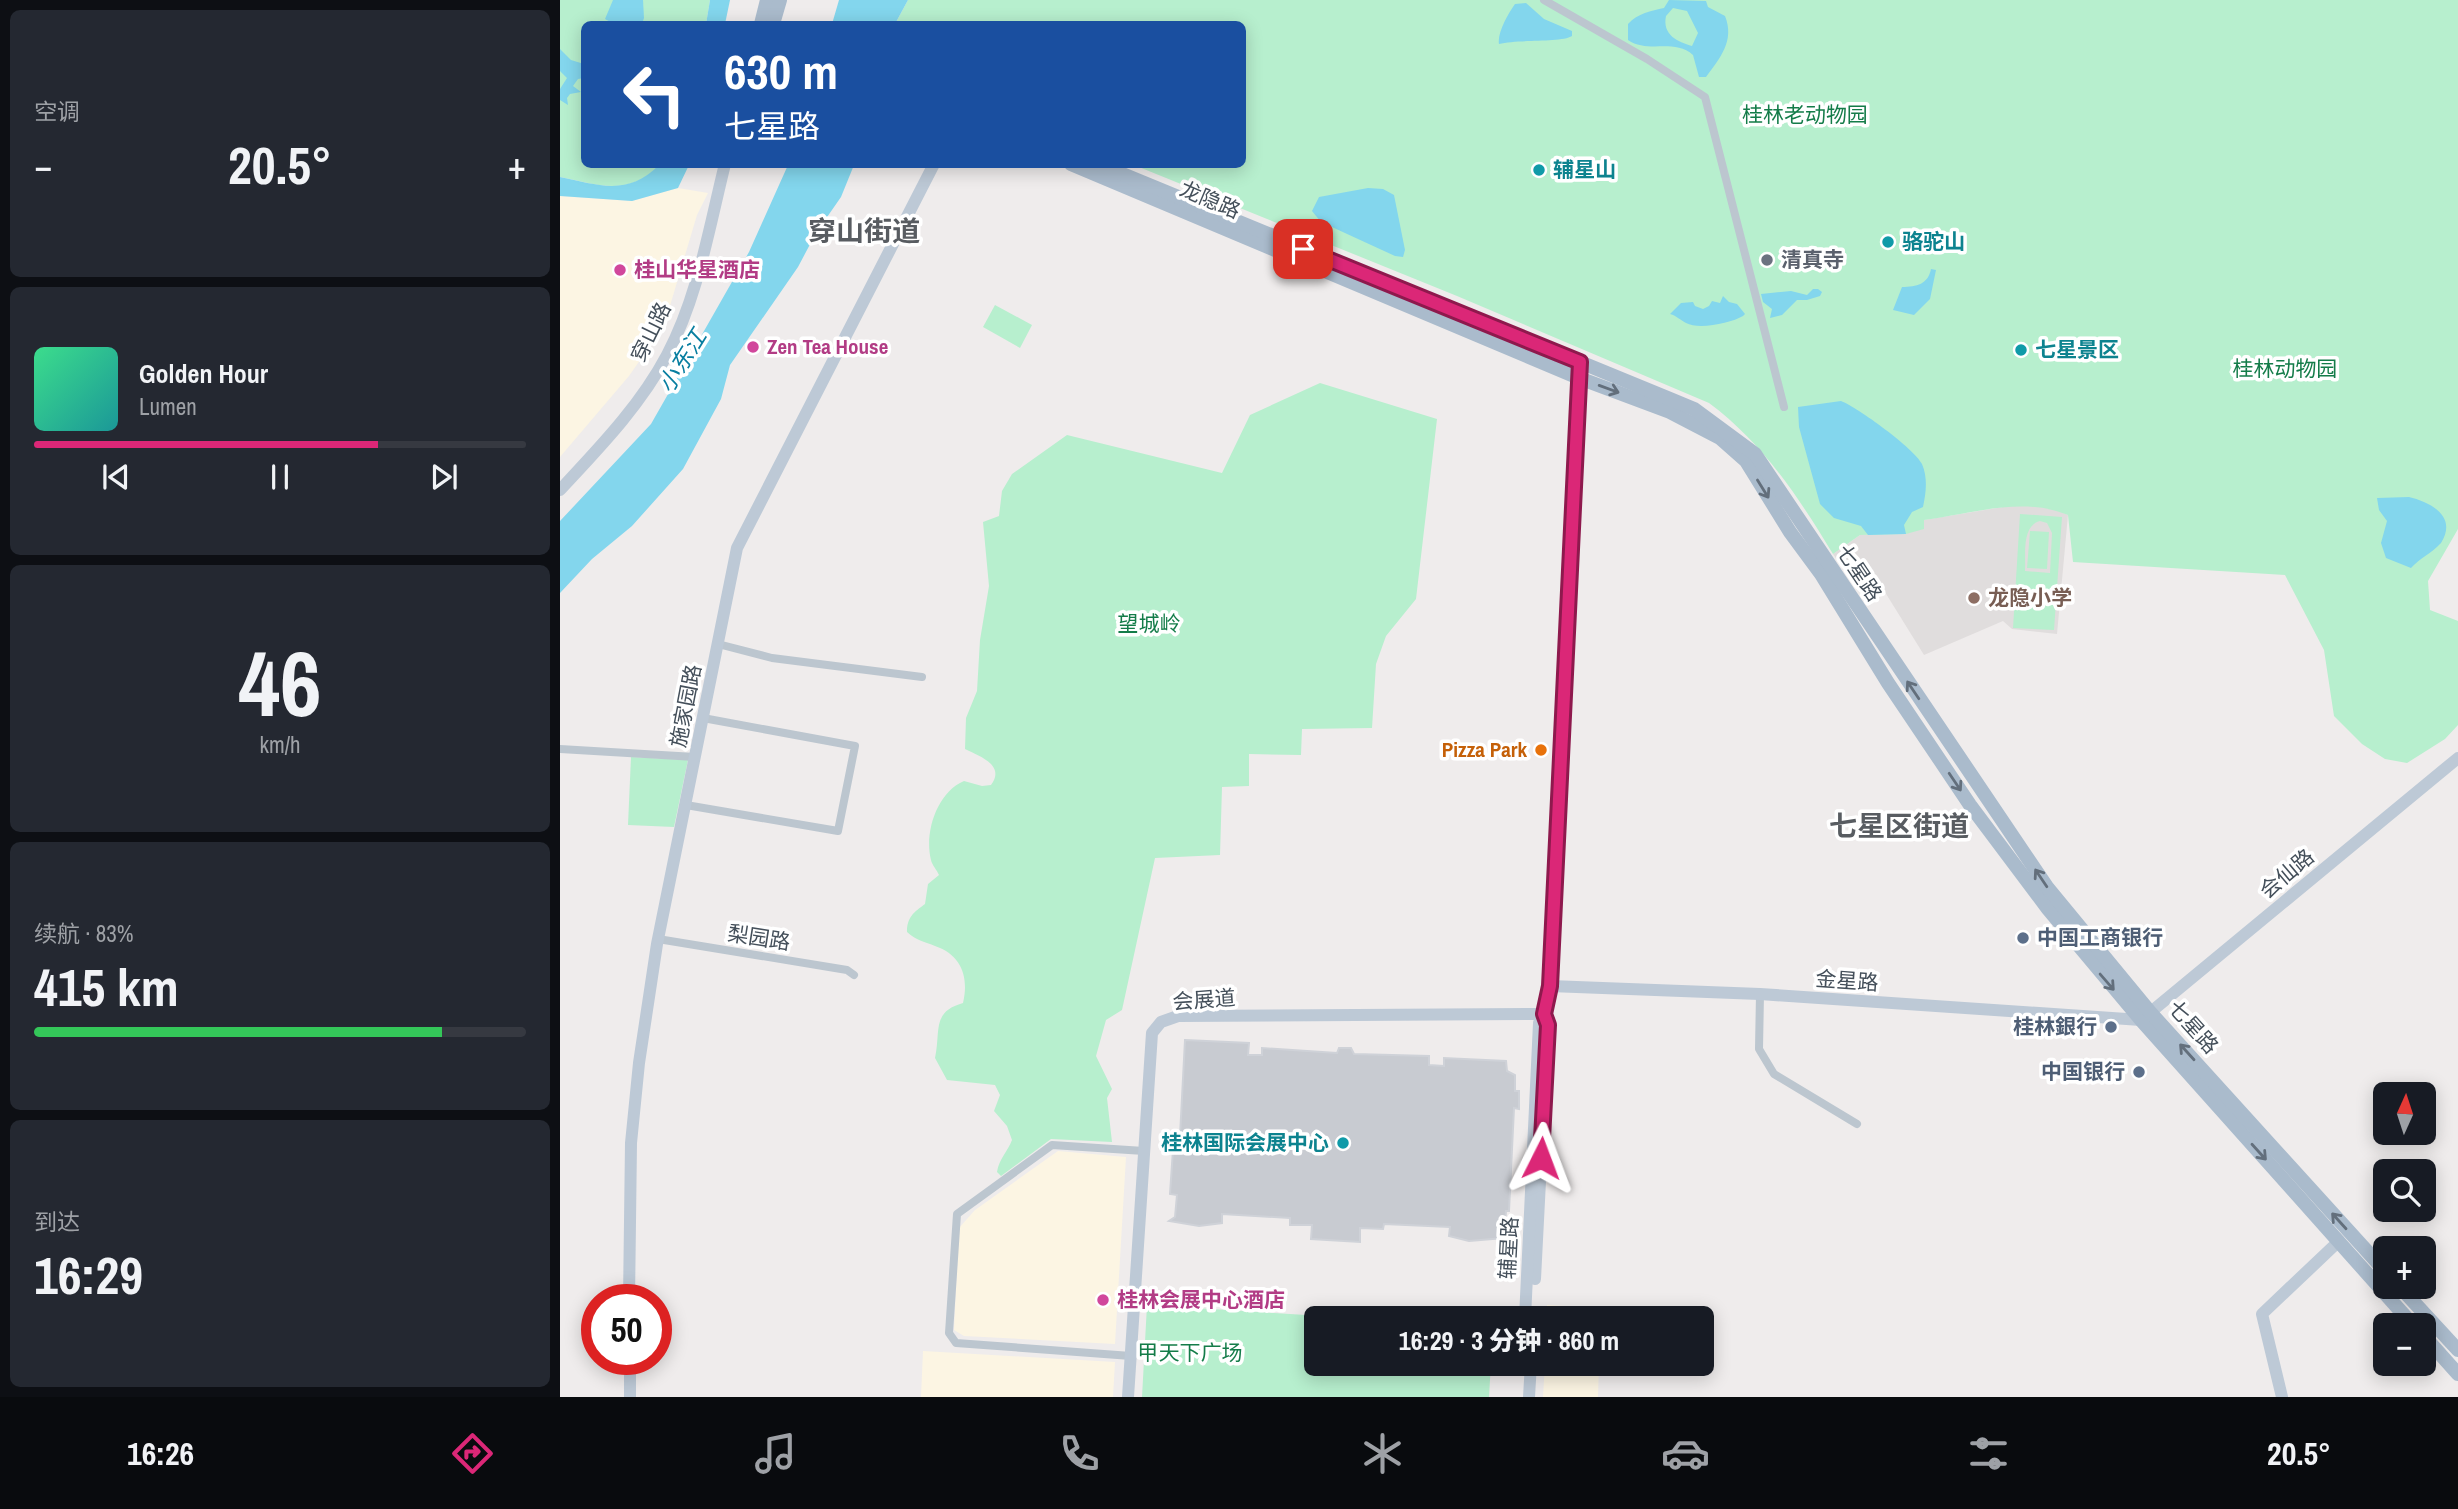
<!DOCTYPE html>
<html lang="zh">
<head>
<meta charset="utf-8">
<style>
	:root { --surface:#171b24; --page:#242831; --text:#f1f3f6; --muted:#9ea1a6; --line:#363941; --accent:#db2777 }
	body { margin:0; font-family:"Archivo Narrow","Noto Sans SC",sans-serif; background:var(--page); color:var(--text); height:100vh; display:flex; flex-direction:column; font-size:26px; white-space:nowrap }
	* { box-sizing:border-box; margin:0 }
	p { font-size:23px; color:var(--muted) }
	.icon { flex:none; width:38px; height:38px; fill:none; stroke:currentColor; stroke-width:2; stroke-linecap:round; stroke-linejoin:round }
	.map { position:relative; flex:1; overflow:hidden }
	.side { display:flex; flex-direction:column; gap:10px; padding:10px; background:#0d0f14; width:560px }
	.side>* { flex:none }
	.top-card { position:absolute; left:21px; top:21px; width:665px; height:147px; border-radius:10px; box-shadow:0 4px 18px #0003; background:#1a4fa0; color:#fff; overflow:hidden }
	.needle { width:46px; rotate:3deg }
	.tools { position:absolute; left:1813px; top:1082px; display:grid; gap:14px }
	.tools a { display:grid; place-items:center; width:63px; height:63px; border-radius:10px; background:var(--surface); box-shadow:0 4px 18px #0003; font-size:35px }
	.speed { position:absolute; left:21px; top:1284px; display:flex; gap:14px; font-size:35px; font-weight:700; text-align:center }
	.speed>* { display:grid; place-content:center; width:91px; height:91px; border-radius:50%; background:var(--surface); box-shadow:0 4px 18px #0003; line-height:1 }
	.speed .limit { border:10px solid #d22; background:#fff; color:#111 }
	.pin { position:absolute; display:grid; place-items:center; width:60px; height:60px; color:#fff; margin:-30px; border-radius:14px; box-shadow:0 4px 10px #0006 }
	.me { position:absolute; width:77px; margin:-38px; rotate:3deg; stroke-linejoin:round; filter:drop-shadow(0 0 5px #0008) }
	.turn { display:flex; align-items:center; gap:24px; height:147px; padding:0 28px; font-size:32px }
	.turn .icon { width:91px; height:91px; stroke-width:2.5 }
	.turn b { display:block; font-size:49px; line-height:60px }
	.big { font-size:52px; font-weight:800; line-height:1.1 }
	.side .card { flex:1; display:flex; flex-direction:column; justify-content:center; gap:10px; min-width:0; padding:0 24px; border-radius:10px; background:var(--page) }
	.side .dial { align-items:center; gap:0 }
	.dial b { font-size:91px; line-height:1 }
	.song { display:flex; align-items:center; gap:21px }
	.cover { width:84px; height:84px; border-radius:10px; background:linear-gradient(135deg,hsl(150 70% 55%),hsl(180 70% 35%)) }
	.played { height:7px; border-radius:4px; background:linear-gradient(90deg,var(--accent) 70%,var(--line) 70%) }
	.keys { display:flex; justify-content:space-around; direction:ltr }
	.heat { display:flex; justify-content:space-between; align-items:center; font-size:38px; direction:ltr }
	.charge { height:10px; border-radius:5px; background:linear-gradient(90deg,#34c759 83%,var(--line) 0) }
	.trip { position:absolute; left:744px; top:1306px; width:410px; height:70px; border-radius:10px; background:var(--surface); box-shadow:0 4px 18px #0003; font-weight:800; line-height:70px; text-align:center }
	.tab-bar { display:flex; height:112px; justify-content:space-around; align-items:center; background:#090b0e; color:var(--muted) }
	.tab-bar .icon { width:49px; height:49px }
	.tab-bar .current { color:var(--accent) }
	.tab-bar b { font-size:32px; color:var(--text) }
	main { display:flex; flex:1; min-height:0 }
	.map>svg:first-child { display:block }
	.commercial { fill:#fcf5e3 }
	.education { fill:#e0dddd }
	.green { fill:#b7efce; fill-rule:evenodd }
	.water { fill:#83d6ed; fill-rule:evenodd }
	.building { fill:#c8cbd1; stroke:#cfd2d8; stroke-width:2 }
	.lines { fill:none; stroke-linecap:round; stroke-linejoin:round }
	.street { stroke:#bcc6cf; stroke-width:8 }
	.secondary { stroke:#bdc9d6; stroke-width:12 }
	.primary { stroke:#abc; stroke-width:14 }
	.oneway { stroke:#636f7c }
	.route-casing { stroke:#8e194d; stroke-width:18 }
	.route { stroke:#db2777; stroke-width:12 }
	.culture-dot { fill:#0f9aa8; stroke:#fff; stroke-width:2.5 }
	.worship-dot { fill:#6b7280; stroke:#fff; stroke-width:2.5 }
	.hotel-dot { fill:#d1479c; stroke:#fff; stroke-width:2.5 }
	.education-dot { fill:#8d6e63; stroke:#fff; stroke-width:2.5 }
	.food-dot { fill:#e8710a; stroke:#fff; stroke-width:2.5 }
	.service-dot { fill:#5c6f8a; stroke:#fff; stroke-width:2.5 }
	.labels { text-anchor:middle; stroke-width:7; stroke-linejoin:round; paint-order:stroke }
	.park-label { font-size:21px; fill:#147c49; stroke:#fff }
	.culture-label { font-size:21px; font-weight:bold; fill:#0d838f; stroke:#fff; text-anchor:start }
	.street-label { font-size:21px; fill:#444f5a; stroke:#fff }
	.worship-label { font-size:21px; font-weight:bold; fill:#5b616d; stroke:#fff; text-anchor:start }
	.hotel-label { font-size:21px; font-weight:bold; fill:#b23c85; stroke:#fff; text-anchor:start }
	.education-label { font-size:21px; font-weight:bold; fill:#785e54; stroke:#fff; text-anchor:start }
	.food-label { font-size:21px; font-weight:bold; fill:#c56008; stroke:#fff; text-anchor:end }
	.service-label { font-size:21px; font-weight:bold; fill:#4e5e75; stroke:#fff; text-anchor:end }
	.water-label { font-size:23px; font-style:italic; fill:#087ea0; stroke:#fff }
	.district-label { font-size:28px; font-weight:bold; fill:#585c61; stroke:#fff }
</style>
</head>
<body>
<main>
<section class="side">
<div class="card"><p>空调</p>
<div class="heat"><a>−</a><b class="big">20.5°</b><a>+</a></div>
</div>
<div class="card">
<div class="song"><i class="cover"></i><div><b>Golden Hour</b><p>Lumen</p></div></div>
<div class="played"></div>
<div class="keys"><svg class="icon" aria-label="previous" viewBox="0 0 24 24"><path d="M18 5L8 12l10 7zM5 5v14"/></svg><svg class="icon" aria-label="pause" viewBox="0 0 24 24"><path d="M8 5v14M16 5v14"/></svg><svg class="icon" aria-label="next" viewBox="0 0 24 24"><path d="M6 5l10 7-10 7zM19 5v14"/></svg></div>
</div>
<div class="card dial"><b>46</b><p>km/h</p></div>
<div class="card"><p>续航 · 83%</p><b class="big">415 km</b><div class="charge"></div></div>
<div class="card"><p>到达</p><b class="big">16:29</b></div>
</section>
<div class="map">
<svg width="1898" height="1397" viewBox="0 0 1898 1397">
	<rect width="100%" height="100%" fill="#efecec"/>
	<g class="commercial">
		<polygon points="118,188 148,193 137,215 104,326 69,376 0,457 0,196 72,201"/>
		<polygon points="498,1151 566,1157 555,1344 404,1336 394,1330 399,1228 415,1210"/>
		<polygon points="987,1305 1041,1308 1041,1318 986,1318"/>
		<polygon points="363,1351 555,1362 553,1397 361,1397"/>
		<polygon points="985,1363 1039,1363 1038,1397 983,1397"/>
	</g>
	<polygon class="education" points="1461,504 1495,509 1508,515 1497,634 1452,629 1443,621 1364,655 1310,568 1290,578 1273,554 1300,535 1346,534 1364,520"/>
	<g class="green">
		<path d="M 0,0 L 150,0 L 146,24 L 24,24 L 24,164 L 100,165 C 68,197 39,185 0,177 Z"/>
		<path d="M 348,0 L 1898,0 L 1898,529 L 1868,581 L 1870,610 L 1898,621 L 1898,725 L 1885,739 L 1847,763 L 1825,759 L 1802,744 L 1774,716 L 1764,650 L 1725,575 L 1513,562 L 1508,515 C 1462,496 1411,514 1364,520 L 1364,529 L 1346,534 L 1300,535 L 1273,554 C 1239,498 1203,443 1149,403 L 897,296 L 574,165 L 682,164 L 682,24 L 335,24 Z"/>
		<polygon points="435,305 472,325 460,348 423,327"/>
		<path d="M 760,383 L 877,419 L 856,599 L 826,636 L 816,664 L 812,728 L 742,729 L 741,755 L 689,754 L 689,786 L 662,787 L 660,855 L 595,858 L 562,1010 L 546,1020 L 536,1056 L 552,1089 L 547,1098 L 552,1142 L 491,1139 L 441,1176 L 437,1172 C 439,1159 448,1151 452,1140 L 447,1126 L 434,1111 L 440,1095 L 435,1085 L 387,1080 L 375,1058 C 381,1031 371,1012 403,1003 C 409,978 402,955 375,946 C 363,941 357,941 347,932 C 347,917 354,912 365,904 L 368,884 L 379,875 C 377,870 372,865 371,860 C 364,833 377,792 404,781 L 422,786 L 431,785 C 446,765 419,756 405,749 L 406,718 L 417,691 L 420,640 L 429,586 L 423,522 L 439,516 L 442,491 L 452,474 L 507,435 L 662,473 L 690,415 Z"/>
		<path d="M 1460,514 L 1502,517 L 1494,630 L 1453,628 ZM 1480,521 L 1487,523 L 1492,533 L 1490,573 L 1465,571 C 1466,555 1461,526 1480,521 Z"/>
		<polygon points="1470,531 1489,532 1487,569 1467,568"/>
		<polygon points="71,757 128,760 114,827 68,825"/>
		<polygon points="587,1305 794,1318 756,1318 756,1363 931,1363 929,1397 582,1397"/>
	</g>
	<g class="water">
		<polygon points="53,0 83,0 84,18 82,24 54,24 45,19"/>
		<polygon points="150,0 170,0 165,24 146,24"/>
		<polygon points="279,0 348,0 335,24 272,24"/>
		<path d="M 1109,0 L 1146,1 L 1148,7 L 1165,16 C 1175,41 1160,58 1146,77 L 1139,77 L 1133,55 C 1114,38 1088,54 1068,40 L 1068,24 C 1078,13 1091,11 1104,8 ZM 1113,8 L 1127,11 L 1138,33 L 1132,46 C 1118,42 1102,35 1106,16 Z"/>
		<path d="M 966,3 L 984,19 L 1012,31 L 1012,36 C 1001,43 958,39 939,44 C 937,33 948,14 955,4 Z"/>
		<polygon points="0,49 11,60 24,64 24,78 18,79 13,86 21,92 10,94 7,98 8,105 0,100 0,89 7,78 0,71"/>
		<path d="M 100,164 L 129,165 L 118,188 L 72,201 L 0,196 L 0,177 C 39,185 68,197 100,164 Z"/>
		<polygon points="228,165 294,165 281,197 256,233 238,267 170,365 161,399 123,469 72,526 32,559 0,593 0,521 91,424 189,252"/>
		<polygon points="808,188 823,189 834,195 845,250 843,257 835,256 761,222 752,211 759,197"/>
		<path d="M 1371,269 L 1376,270 L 1370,299 L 1354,315 L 1333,310 L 1342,287 C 1357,287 1368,284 1371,269 Z"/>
		<polygon points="1253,289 1258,289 1262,292 1260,296 1247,300 1237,300 1222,315 1210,318 1212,309 1203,302 1201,294 1231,291 1247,295"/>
		<path d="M 1163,296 L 1169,302 L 1177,304 L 1185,314 L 1183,316 C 1171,323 1139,330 1126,323 C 1120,320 1117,316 1110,314 L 1121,303 L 1133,302 L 1135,306 L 1143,309 L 1149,306 L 1152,301 L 1160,303 Z"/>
		<path d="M 1281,401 C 1297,407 1355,449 1362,464 C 1368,478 1366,493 1363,507 L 1352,512 L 1344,525 L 1346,534 L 1308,535 L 1301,526 L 1274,518 L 1260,504 L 1239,427 L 1238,407 Z"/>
		<path d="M 1849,497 C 1870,502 1898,516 1881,543 C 1872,553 1860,558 1851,568 L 1826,558 L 1821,543 L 1827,521 L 1819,510 L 1817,498 Z"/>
	</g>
	<polygon class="building" points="625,1040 689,1043 688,1055 702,1055 702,1048 777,1053 779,1048 791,1048 794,1054 869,1056 869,1065 884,1066 884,1058 946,1061 947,1071 955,1075 955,1091 959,1091 959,1109 954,1108 949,1211 946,1211 944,1238 909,1241 889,1236 890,1227 824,1224 823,1229 800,1228 800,1242 751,1239 752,1225 730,1225 730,1218 662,1214 662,1223 639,1226 609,1221 615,1217 617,1195 610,1194 614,1135 620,1136"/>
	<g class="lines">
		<g class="street">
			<polyline points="984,0 1087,59 1145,97 1224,407"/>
			<polyline points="158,644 212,658 362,677"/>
			<polyline points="0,749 135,757"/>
			<polyline points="126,805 278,831 295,746 143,718"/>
			<polyline points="98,939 287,970 294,975"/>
			<polyline points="1200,994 1199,1049 1214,1074 1297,1124"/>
			<polyline points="571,1356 396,1343 389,1333 397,1214 492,1145 584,1151"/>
		</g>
		<g class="secondary">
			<path d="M 0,490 C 39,448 80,406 107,355 C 138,297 149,228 165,164"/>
			<polyline points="990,986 1200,994 1581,1020 1898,758"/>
			<polyline points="975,1279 988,1025 984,1014"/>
			<polyline points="69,1300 71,1143 79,1063 97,944 177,548 374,164"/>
			<polyline points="965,1318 979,1023 984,1014 990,986 1019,369"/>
			<polyline points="70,1360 70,1397"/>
			<polyline points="568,1397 592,1033 601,1022 618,1016 984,1014"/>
			<polyline points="969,1397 971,1363"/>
			<polyline points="1722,1397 1702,1314 1779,1241"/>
		</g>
		<g class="primary">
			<polyline points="201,24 207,0"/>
			<polyline points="213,24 220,0"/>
			<polyline points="511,164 1019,378 1110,412 1160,438 1186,461 1230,532 1261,574 1328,683 1410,805 1488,909 1581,1020 1853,1325"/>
			<polyline points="538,164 1110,399 1134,409 1195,454 1487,887 1590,1012 1825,1271"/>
			<polyline points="1839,1286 1898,1350"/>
			<polyline points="1864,1336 1898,1374"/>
		</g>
	</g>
	<defs><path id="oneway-shaft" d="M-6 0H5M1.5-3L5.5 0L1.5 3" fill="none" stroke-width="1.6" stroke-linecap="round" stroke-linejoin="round" transform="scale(1.75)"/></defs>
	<g class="oneway">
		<use href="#oneway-shaft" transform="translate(1049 389) rotate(20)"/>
		<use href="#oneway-shaft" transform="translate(1203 489) rotate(58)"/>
		<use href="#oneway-shaft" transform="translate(1353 690) rotate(-124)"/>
		<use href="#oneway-shaft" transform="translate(1395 782) rotate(56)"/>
		<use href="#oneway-shaft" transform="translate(1481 878) rotate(-124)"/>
		<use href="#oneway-shaft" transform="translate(1547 982) rotate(49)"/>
		<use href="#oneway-shaft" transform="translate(1627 1052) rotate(-132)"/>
		<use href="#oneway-shaft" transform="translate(1699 1152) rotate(48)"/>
		<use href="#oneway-shaft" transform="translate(1779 1221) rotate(-132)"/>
	</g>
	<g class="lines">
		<g class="route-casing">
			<polyline id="route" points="743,249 1020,362 990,986 984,1014 988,1025 981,1158"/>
		</g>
		<use href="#route" class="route"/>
	</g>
	<g class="culture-dot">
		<circle cx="979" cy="170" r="7"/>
		<circle cx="1328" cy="242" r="7"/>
		<circle cx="1461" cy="350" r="7"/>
		<circle cx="783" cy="1143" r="7"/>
	</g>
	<circle class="worship-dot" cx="1207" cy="260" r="7"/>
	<g class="hotel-dot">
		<circle cx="60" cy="270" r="7"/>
		<circle cx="193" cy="347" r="7"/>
		<circle cx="543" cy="1300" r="7"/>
	</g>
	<circle class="education-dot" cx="1414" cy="598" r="7"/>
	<circle class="food-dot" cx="981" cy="750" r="7"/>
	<g class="service-dot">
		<circle cx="1463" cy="938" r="7"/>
		<circle cx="1551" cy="1027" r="7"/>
		<circle cx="1579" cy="1072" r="7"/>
	</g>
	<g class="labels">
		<g class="park-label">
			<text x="1245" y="122">桂林老动物园</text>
			<text x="1725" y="376">桂林动物园</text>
			<text x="589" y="631">望城岭</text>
			<text x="630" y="1360">甲天下广场</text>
		</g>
		<g class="culture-label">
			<text x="993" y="177">辅星山</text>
			<text x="1342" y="249">骆驼山</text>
			<text x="1475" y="357">七星景区</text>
			<text x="769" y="1150" text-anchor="end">桂林国际会展中心</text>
		</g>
		<g class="street-label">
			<text transform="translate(650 200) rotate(23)" y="7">龙隐路</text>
			<text transform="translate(91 332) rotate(-64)" y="7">穿山路</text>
			<text transform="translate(1299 573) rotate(56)" y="7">七星路</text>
			<text transform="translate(126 706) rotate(-79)" y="7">施家园路</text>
			<text transform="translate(1727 874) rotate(-40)" y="7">会仙路</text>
			<text transform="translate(199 938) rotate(9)" y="7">梨园路</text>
			<text transform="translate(1287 981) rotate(4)" y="7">金星路</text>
			<text transform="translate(644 1000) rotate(-4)" y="7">会展道</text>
			<text transform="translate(1633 1027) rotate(48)" y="7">七星路</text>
			<text transform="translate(949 1248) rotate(-87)" y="7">辅星路</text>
		</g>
		<g class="worship-label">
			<text x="1221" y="267">清真寺</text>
		</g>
		<g class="hotel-label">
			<text x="74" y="277">桂山华星酒店</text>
			<text x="207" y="354">Zen Tea House</text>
			<text x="557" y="1307">桂林会展中心酒店</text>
		</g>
		<g class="education-label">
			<text x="1428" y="605">龙隐小学</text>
		</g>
		<g class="food-label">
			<text x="967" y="757">Pizza Park</text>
		</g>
		<g class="service-label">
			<text x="1477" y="945" text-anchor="start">中国工商银行</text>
			<text x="1537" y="1034">桂林銀行</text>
			<text x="1565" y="1079">中国银行</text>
		</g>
		<g class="water-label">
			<text transform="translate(122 361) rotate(-58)" y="8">小东江</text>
		</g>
		<g class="district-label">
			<text x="304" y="241">穿山街道</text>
			<text x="1339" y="836">七星区街道</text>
		</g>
	</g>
</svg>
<div class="tools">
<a><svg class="needle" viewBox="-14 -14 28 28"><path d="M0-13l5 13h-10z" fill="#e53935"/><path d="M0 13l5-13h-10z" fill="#9ea1a6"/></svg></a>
<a><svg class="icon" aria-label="search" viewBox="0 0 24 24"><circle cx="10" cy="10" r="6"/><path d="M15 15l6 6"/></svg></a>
<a>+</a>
<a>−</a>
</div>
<div class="speed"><div class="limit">50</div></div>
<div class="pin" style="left:743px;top:249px;background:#d93025"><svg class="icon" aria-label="arrive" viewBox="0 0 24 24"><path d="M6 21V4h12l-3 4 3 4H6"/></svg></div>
<svg class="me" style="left:981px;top:1158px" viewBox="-20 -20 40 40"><path d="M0-17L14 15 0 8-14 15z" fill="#db2777" stroke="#fff" stroke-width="4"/></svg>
<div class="trip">16:29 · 3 分钟 · 860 m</div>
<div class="top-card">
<div class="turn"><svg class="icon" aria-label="left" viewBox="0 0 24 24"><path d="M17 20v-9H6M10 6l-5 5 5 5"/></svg><div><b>630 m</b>七星路</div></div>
</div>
</div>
</main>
<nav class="tab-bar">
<b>16:26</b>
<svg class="icon current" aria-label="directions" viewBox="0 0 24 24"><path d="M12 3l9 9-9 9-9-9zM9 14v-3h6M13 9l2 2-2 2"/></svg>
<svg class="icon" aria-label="music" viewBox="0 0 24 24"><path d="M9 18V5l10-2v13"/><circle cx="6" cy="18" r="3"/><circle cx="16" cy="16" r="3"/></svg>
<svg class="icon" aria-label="phone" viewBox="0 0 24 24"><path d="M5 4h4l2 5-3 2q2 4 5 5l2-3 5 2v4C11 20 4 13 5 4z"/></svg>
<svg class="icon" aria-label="climate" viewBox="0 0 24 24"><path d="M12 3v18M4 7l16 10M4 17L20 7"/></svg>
<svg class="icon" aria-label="car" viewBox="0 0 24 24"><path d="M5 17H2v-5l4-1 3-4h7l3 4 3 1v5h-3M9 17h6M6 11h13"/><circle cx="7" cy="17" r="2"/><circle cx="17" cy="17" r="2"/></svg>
<svg class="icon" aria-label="filters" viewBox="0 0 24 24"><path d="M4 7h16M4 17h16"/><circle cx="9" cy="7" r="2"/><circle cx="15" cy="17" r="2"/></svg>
<b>20.5°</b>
</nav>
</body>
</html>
